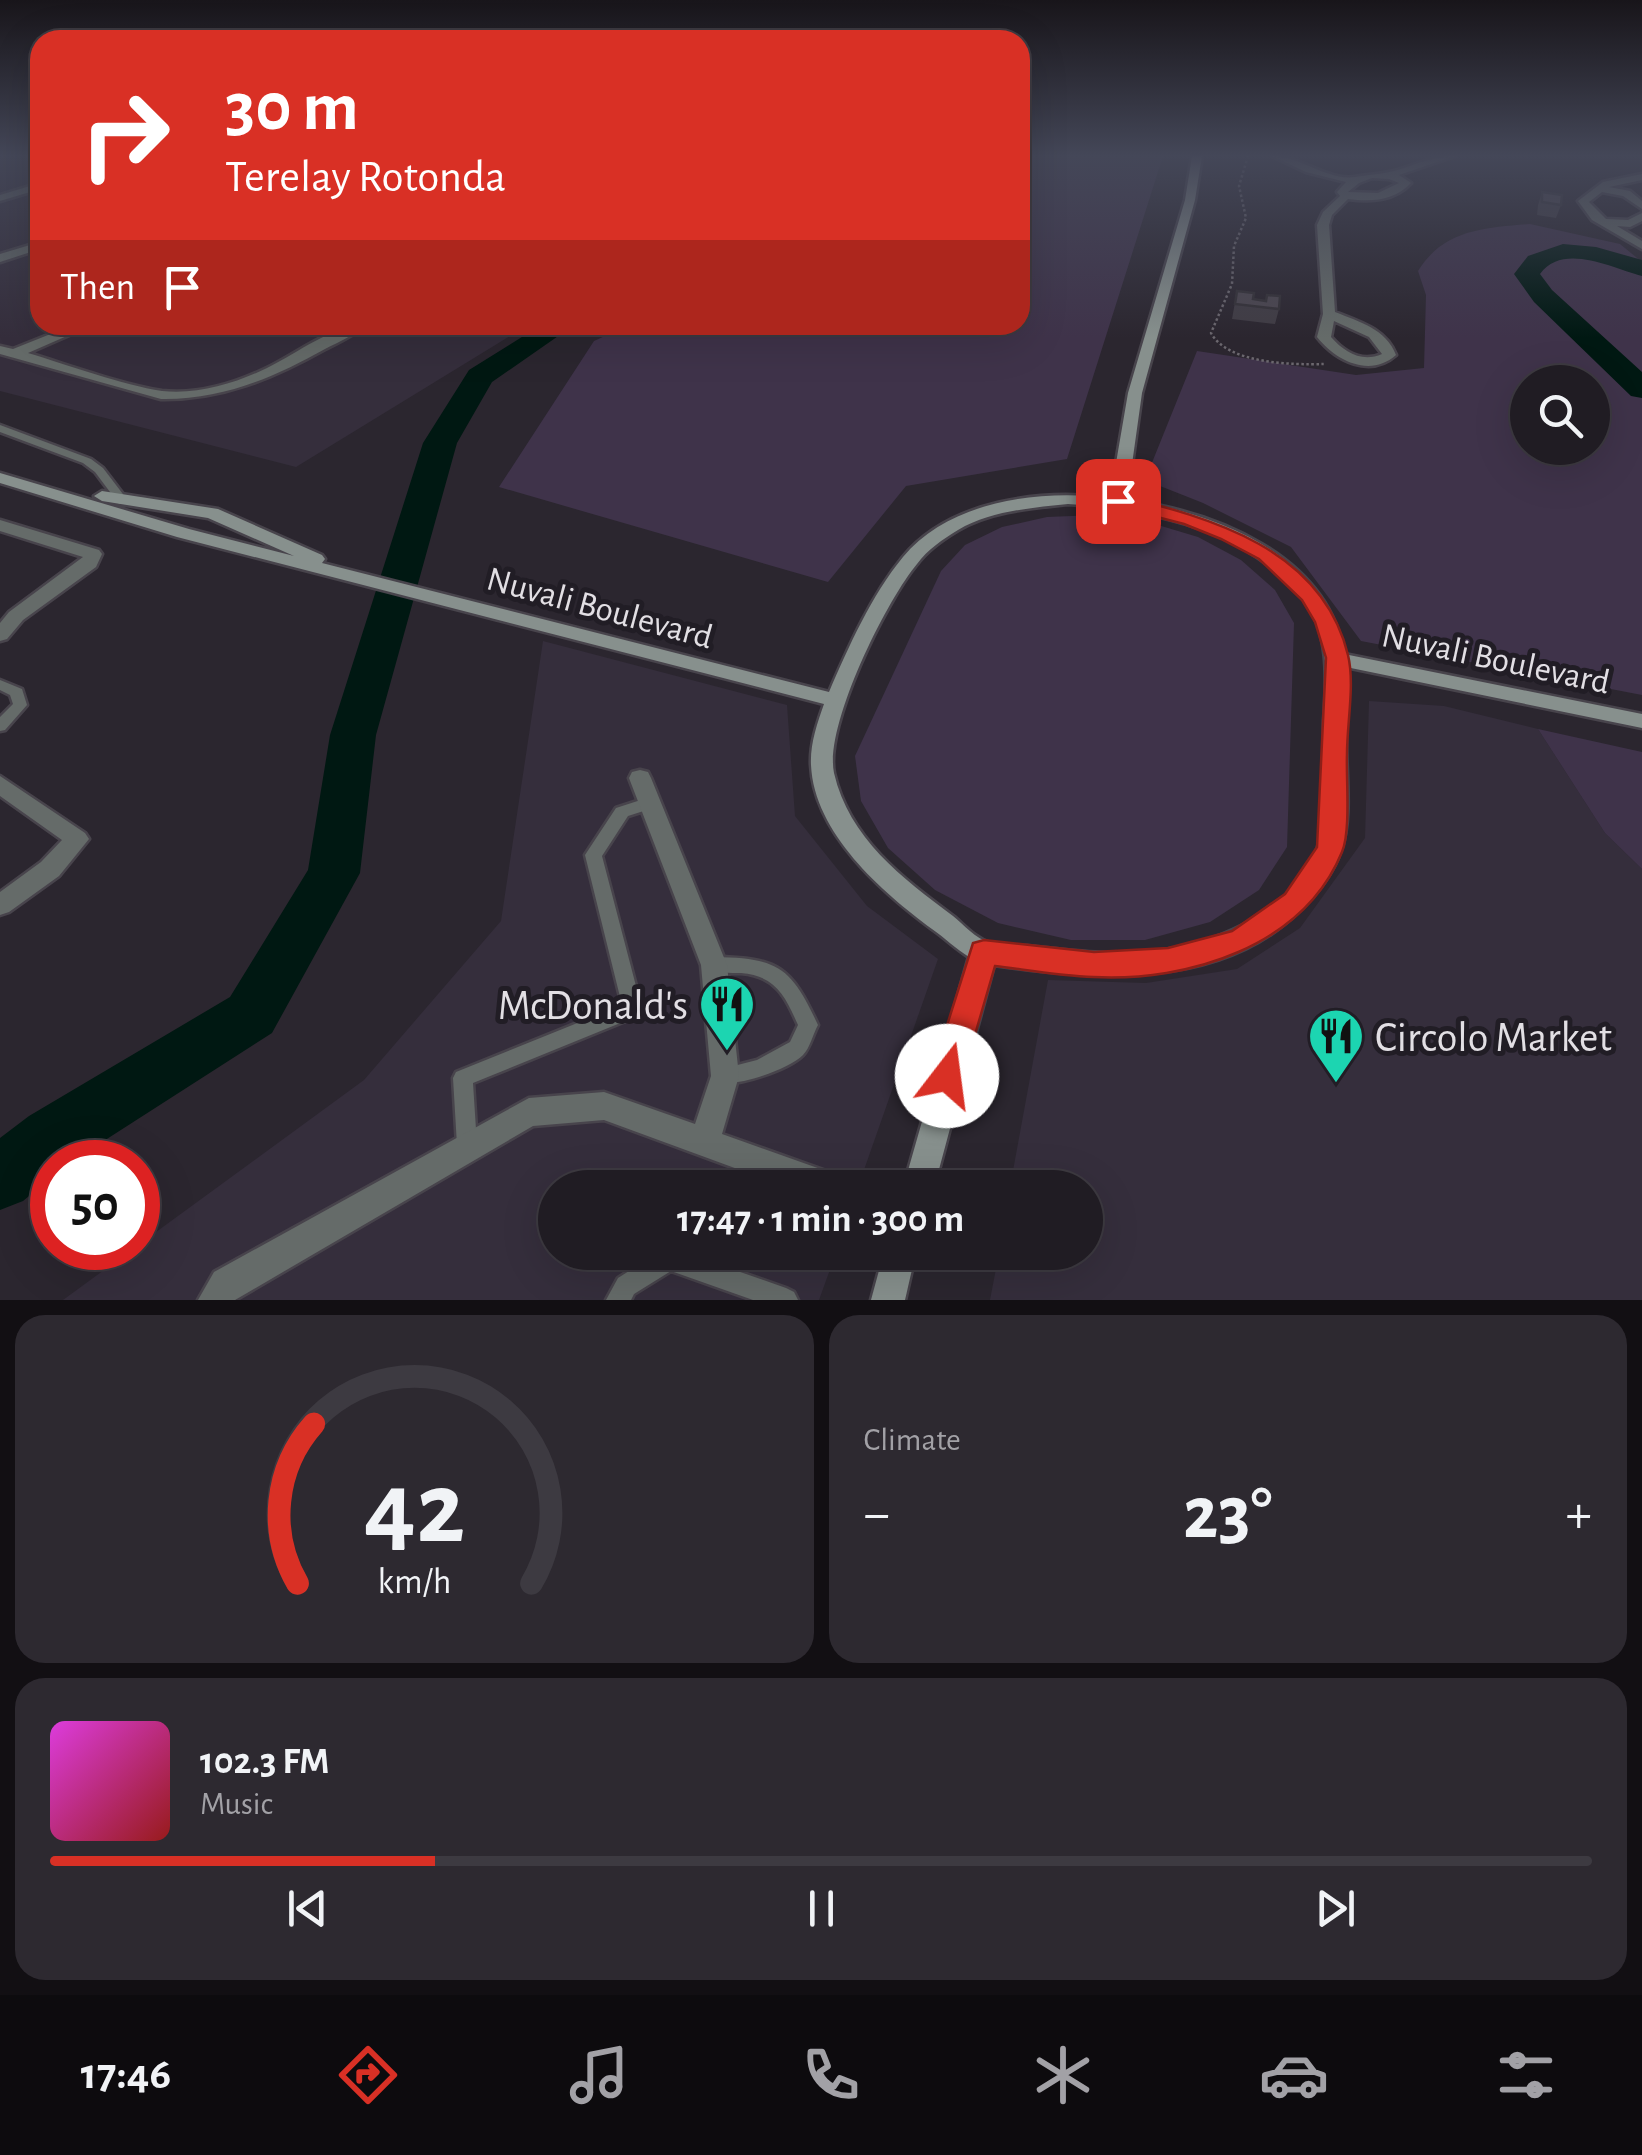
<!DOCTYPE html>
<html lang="en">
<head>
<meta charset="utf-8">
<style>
	:root { --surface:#201c23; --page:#2d2930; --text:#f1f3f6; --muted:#a2a1a6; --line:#3d3a41; --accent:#d93025 }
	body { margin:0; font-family:"Alegreya Sans",sans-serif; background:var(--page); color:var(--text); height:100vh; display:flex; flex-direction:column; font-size:38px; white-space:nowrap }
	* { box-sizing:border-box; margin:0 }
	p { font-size:32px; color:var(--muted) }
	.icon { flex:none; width:55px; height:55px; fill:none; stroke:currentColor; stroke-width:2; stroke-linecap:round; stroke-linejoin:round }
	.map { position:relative; height:1300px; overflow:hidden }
	.details { display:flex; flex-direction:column; gap:15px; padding:15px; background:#120f13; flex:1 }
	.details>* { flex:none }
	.top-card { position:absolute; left:30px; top:30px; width:1000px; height:305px; border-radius:30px; box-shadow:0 10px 40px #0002,0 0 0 2px var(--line); background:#d93025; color:#fff; overflow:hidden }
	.buttons { position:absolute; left:1510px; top:365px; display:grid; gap:20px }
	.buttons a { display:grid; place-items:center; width:100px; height:100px; border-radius:50%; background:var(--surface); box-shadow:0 10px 40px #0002,0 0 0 2px var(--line); font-size:50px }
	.speed { position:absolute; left:30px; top:1140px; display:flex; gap:20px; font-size:50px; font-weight:700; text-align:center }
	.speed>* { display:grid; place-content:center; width:130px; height:130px; border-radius:50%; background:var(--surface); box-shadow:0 10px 40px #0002,0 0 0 2px var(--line); line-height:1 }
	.speed .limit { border:15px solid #d22; background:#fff; color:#111 }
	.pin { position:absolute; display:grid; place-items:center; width:85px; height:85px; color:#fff; margin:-42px; border-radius:20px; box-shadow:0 5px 15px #0006 }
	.me { position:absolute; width:110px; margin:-55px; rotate:15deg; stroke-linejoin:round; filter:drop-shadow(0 0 8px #0008) }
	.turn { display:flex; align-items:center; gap:35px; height:210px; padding:0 30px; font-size:45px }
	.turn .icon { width:130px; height:130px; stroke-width:2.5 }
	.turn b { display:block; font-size:70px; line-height:85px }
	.then { display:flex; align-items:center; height:95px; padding:0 30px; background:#0003; gap:20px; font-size:38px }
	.big { font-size:75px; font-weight:700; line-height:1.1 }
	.details .tile { flex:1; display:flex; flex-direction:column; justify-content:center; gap:15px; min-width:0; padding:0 35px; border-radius:30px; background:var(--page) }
	.details .dial { align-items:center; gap:0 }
	.dial svg { height:260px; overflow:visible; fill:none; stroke:var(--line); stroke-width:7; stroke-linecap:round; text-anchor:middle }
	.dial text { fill:var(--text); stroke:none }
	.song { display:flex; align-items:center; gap:30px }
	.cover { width:120px; height:120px; border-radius:15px; background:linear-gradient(135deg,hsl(300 70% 55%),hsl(0 70% 35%)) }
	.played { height:10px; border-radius:5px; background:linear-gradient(90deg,var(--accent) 25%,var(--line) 25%) }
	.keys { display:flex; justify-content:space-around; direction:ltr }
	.heat { display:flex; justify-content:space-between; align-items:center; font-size:55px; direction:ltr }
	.details .tiles { flex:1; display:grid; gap:15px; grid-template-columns:1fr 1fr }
	.tile:last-child { grid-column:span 2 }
	.trip { position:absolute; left:538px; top:1170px; width:565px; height:100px; border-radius:50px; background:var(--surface); box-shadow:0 10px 40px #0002,0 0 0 2px var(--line); font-weight:700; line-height:100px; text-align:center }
	.dock { display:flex; height:160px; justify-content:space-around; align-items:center; background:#0d0b0e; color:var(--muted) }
	.dock .icon { width:70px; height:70px }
	.dock .current { color:var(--accent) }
	.dock b { font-size:45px; color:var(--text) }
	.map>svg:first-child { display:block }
	.built { fill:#352e3c }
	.green { fill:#3f334a; fill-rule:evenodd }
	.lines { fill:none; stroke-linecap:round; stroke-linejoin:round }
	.river { fill:#001812; fill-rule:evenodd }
	.lane-casing { stroke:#48444c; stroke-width:5 }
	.street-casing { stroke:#48444c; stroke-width:5 }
	.secondary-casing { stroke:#48444c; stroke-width:5 }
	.path { stroke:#6b676e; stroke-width:2.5; stroke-dasharray:2.5 2.5; stroke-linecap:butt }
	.lane { fill:#656b69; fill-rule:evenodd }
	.street { fill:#656b69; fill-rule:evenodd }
	.secondary { fill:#87908d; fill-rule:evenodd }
	.wall { fill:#403c44 }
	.building { fill:#4b464f; stroke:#343137; stroke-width:2.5 }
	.route { fill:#d93025; stroke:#8d1f18; stroke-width:2.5 }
	.labels { text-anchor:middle; stroke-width:10; stroke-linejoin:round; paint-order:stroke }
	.street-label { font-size:35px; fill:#e2dfe4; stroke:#211d25 }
	.near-poi-label { font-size:42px; fill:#e2dfe4; stroke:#211d25; text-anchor:end }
</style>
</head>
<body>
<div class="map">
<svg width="1642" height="1300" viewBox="0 0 1642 1300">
	<rect width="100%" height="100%" fill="#2b262f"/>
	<g class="built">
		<polygon points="0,156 40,156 40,325 528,325 296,467 0,391"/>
		<polygon points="543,641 787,705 795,816 867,906 938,959 858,1187 555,1188 555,1252 836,1253 819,1300 63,1300 364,1080 501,921"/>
		<polygon points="1369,701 1444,706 1538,729 1605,833 1642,869 1642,1300 990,1300 999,1253 1085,1252 1085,1188 1010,1187 1048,980 1146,983 1237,969 1300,928 1365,838"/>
	</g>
	<g class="green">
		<polygon points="1020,156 1163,156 1067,459 906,486 828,582 499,487 594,341 629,325 1020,325"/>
		<path d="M 1530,224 L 1620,244 L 1642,262 L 1642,695 L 1361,641 L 1291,547 L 1203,503 L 1145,480 L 1197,351 L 1356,375 L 1424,368 L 1426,295 L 1418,271 C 1444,229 1485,228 1530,224 ZM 1592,382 L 1592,448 L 1528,448 L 1528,382 Z"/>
		<polygon points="1097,515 1148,522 1198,537 1241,560 1275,590 1294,623 1287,847 1259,890 1210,922 1145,940 1071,940 998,923 935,890 888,848 861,801 855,756 941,571 965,545 1002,527 1047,517"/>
		<polygon points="1538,729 1642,752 1642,869 1605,833"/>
	</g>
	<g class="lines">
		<g class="river">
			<path d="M 1563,244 L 1596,247 L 1642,260 L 1642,276 C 1612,268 1563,242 1540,274 L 1552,290 L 1642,372 L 1642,398 L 1631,396 L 1534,302 L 1514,274 L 1528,256 Z"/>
			<polygon points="541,325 574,325 492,382 457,443 376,735 360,873 272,1033 71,1162 52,1162 52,1177 23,1201 0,1210 0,1138 29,1116 230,997 308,870 330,735 423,443 469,370"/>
		</g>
		<g class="lane-casing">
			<g id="lane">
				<polygon points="0,425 91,459 103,468 129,502 127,504 119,504 95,472 83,463 0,432"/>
				<polygon points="0,680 22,689 27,705 5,730 0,731 0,717 13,704 10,695 0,690"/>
				<polygon points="650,797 656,799 658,803 656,807 628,816 602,856 642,1009 640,1015 473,1083 477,1145 474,1152 467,1155 460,1152 457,1145 453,1078 456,1072 622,1005 585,855 616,808"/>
				<path d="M 714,957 C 779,958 791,967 818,1025 C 813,1034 810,1048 803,1055 C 789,1069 736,1088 718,1082 L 715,1076 L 718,1070 L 757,1060 L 790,1042 L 798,1025 C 785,996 776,976 741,973 C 729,973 718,973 708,970 L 705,965 L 708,960 Z"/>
				<polygon points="659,1252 683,1252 786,1288 794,1292 798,1300 753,1300 671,1271 634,1294 631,1300 606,1300 618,1278"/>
			</g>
		</g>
		<g class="street-casing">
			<g id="street">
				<path d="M 1272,156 C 1300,156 1328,181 1355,177 C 1367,175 1382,174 1394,171 C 1415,165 1433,156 1455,156 L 1399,175 L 1411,183 C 1394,201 1372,202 1348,199 L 1332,215 L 1329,225 L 1335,312 C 1360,322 1386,329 1396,355 C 1370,378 1336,361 1317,337 L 1323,314 L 1317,225 L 1323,212 L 1340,196 L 1337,192 L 1346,182 L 1306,172 ZM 1372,178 L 1389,179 L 1399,183 L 1378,193 L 1348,192 L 1359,183 ZM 1334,321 L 1369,337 L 1382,354 C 1362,363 1344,352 1331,337 Z"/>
				<polygon points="1642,174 1642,180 1609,187 1630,191 1642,201 1642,209 1623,196 1602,192 1589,202 1606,219 1628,220 1642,213 1642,221 1630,227 1617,226 1642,241 1642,249 1592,220 1578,201 1603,182"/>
				<polygon points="40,183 40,189 0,201 0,195"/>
				<polygon points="40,242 40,249 0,262 0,254"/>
				<path d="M 73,325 L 92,325 L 28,353 C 68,365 123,385 162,391 C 198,395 236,383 267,368 C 298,353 332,325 366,325 C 354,335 339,342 325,349 C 273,378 222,400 161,399 L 0,354 L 0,346 L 13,349 Z"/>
				<polygon points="0,520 99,550 102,554 96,567 23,620 7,639 0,641 0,623 9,612 83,557 0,531"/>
				<polygon points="640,770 648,772 651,778 727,965 739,1076 722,1134 843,1177 847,1188 789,1188 604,1120 533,1126 235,1300 198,1300 214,1272 529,1098 604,1092 695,1124 711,1076 701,965 629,778 632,772"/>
				<polygon points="0,776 85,833 89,839 59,876 9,912 0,915 0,892 41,862 62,840 0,796"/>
			</g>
		</g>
		<g class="secondary-casing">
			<g id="secondary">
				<path d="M 1192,156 L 1202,156 L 1195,200 L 1142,393 L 1127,500 C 1215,512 1327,555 1344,654 L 1642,714 L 1642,728 L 1346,667 C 1348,693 1346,718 1346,743 C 1346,776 1352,819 1341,850 C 1333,874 1316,895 1298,912 C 1218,990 1095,979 994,965 L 934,1188 L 903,1188 L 969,957 C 956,949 945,938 932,929 C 882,892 814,833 811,765 C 810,744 817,724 824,704 L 177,537 L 0,483 L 0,473 L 189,529 L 294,556 L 208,518 L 102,501 L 94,496 L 102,491 L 218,509 L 322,555 L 325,559 L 322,563 L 829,692 C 849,646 871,596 903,557 C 950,500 1042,489 1110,498 L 1128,393 L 1185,200 ZM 1068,504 C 1153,510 1244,528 1302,597 C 1330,631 1327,679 1324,721 C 1323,759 1330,816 1317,850 C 1295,909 1221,942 1164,950 C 1118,957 1073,951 1027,946 C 1015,945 1001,946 990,943 C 975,938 964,925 953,916 C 902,878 849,838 834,773 C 824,726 886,601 917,564 C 927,550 943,539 958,530 C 991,511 1030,508 1068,504 Z"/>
				<polygon points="884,1252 916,1252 905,1300 871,1300"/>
			</g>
		</g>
		<path class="path" d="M 1248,156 L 1239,186 L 1246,218 L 1234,246 L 1232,284 L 1211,333 C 1228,364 1293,365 1324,364"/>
		<use href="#lane" class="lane"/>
		<use href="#street" class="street"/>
		<use href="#secondary" class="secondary"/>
	</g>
	<g class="wall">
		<polygon points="1542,192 1561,205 1556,218 1537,215 1538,205"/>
		<polygon points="1237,291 1279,309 1275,324 1232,319"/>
	</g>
	<g class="building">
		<polygon points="1542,192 1562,195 1561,205 1542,202"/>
		<polygon points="1237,291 1254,293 1253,299 1266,301 1267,295 1280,296 1279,309 1235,304"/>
	</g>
	<linearGradient id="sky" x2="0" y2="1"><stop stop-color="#18151a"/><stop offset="0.46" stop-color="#444758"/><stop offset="1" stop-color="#444758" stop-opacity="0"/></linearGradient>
	<rect width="1642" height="338" fill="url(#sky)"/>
	<path class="route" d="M 1118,495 C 1211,518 1322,548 1348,655 C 1355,684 1347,723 1347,754 C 1346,779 1351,831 1342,852 C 1303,947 1188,982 1093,977 C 1060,976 1027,970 995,966 L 963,1076 L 959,1087 L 947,1091 L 935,1087 L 931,1076 L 973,943 L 984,940 L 1094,952 L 1168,948 L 1232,931 L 1285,894 L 1317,847 L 1326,658 L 1315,622 L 1302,600 L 1259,559 L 1221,539 L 1184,524 L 1111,505 L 1108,501 Z"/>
	<defs>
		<g id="restaurant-pin" transform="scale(2.875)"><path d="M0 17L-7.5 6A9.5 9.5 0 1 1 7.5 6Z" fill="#1cd5b1" stroke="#211d25"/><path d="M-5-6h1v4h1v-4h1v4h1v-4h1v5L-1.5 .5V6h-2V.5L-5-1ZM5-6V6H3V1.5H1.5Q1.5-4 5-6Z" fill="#111"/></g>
	</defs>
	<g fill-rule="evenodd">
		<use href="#restaurant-pin" x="727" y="1004"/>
		<use href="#restaurant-pin" x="1336" y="1036"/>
	</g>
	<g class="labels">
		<g class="street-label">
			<text transform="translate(600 607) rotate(15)" y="12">Nuvali Boulevard</text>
			<text transform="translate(1496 658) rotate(12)" y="12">Nuvali Boulevard</text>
		</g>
		<g class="near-poi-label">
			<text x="688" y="1019">McDonald's</text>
			<text x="1375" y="1051" text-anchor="start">Circolo Market</text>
		</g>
	</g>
</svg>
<div class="buttons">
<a><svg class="icon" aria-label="search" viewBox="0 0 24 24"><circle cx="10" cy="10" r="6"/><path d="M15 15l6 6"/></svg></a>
</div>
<div class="speed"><div class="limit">50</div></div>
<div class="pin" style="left:1118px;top:501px;background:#d93025"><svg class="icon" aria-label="arrive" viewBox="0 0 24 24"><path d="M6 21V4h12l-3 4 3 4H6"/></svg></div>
<svg class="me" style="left:947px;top:1076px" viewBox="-20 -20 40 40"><circle r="19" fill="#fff"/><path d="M0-13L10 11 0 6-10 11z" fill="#d93025"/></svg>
<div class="trip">17:47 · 1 min · 300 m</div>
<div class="top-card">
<div class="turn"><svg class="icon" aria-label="right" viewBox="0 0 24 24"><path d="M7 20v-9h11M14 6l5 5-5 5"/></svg><div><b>30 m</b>Terelay Rotonda</div></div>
<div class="then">Then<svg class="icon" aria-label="arrive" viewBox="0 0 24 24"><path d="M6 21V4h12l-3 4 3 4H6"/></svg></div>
</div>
</div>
<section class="details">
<div class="tiles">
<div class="tile dial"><svg viewBox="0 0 100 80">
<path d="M14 69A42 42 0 1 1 86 69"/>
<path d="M14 69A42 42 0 0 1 19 20" stroke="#d93025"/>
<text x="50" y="56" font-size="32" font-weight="700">42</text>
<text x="50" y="72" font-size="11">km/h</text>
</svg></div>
<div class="tile"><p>Climate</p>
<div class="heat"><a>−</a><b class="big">23°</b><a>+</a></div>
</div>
<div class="tile">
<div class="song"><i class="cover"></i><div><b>102.3 FM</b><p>Music</p></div></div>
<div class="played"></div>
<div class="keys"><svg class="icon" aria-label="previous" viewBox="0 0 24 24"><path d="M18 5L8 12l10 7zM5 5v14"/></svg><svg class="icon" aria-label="pause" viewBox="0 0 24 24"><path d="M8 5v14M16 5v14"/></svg><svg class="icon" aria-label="next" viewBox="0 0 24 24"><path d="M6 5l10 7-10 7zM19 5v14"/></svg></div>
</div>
</div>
</section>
<nav class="dock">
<b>17:46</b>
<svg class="icon current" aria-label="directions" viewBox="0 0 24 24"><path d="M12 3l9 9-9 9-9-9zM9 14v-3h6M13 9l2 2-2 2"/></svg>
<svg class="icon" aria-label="music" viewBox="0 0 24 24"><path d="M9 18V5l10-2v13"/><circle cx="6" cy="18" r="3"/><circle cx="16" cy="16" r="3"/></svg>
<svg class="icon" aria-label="phone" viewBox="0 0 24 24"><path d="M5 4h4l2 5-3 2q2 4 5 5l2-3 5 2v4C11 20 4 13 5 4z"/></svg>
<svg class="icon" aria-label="climate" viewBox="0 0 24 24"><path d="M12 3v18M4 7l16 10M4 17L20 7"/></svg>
<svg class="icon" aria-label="car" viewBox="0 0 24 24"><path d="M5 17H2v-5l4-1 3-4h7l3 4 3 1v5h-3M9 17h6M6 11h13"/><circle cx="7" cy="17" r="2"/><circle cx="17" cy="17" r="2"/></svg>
<svg class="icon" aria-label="filters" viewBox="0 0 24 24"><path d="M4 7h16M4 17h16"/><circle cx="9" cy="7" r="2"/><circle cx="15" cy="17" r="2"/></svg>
</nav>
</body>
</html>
